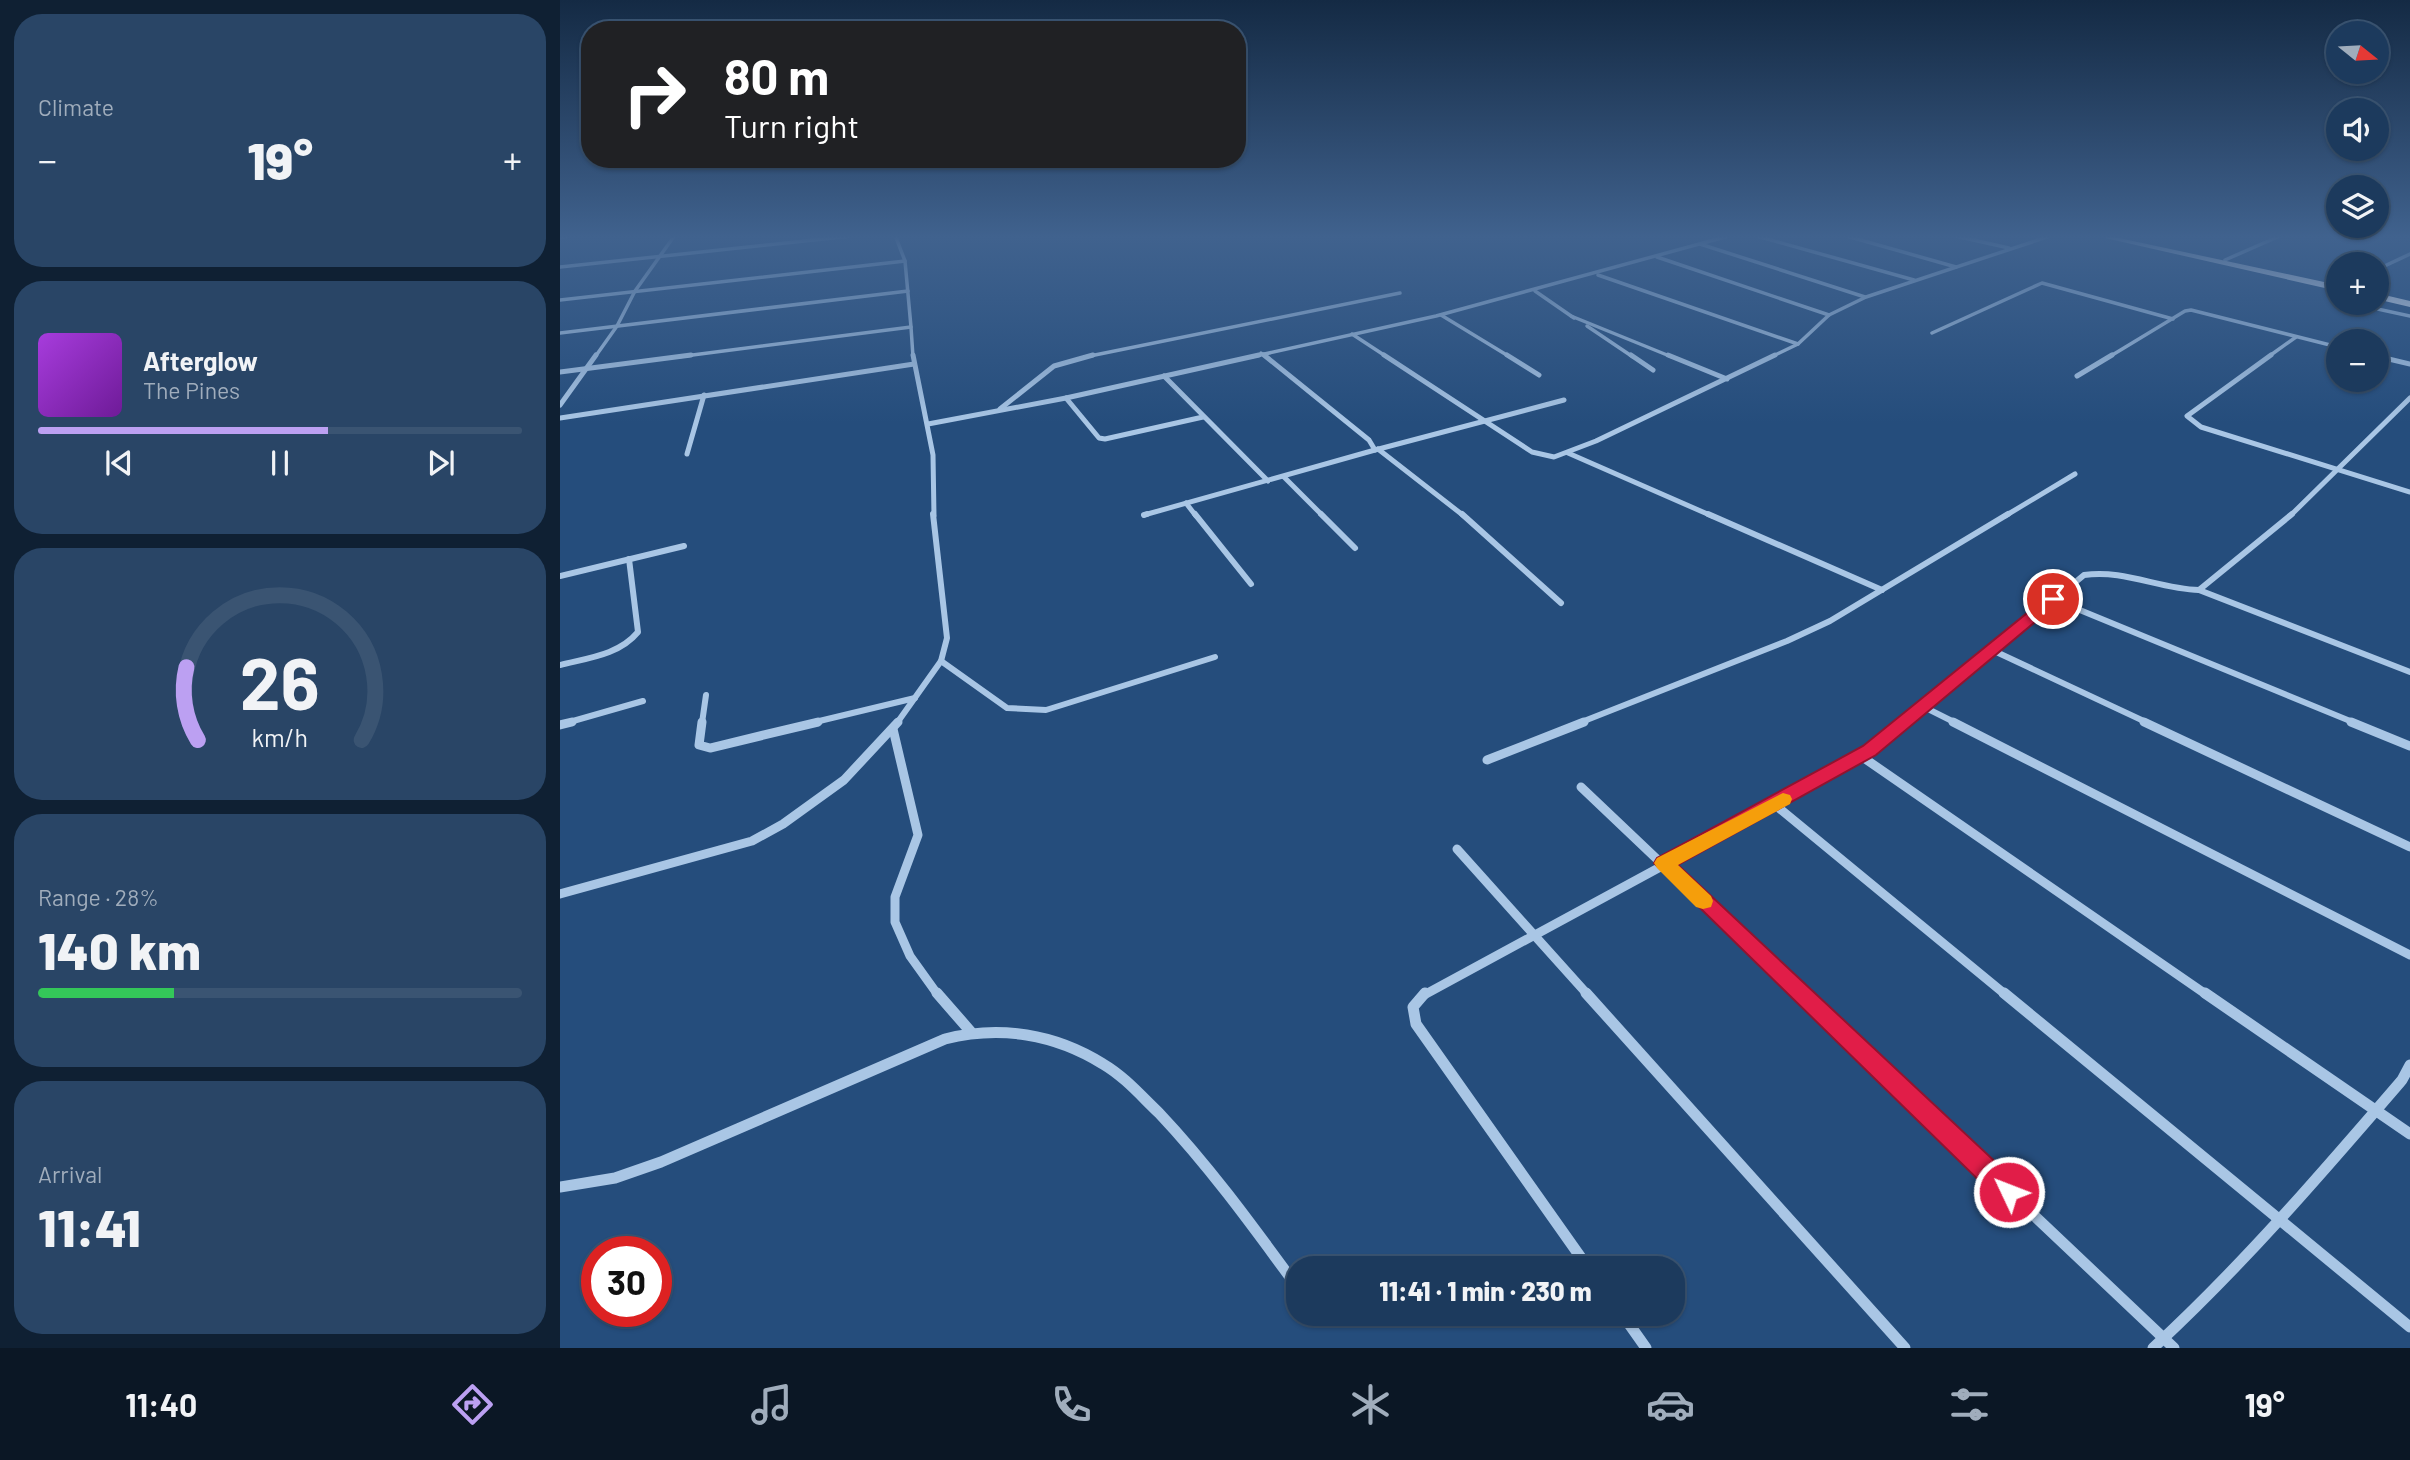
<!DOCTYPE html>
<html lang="en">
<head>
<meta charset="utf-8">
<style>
	:root { --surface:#1c3a5d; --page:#294566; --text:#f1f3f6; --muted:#a0adbc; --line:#3a5472; --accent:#bca0f2 }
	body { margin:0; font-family:Barlow,sans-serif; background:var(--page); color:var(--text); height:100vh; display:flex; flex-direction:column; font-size:26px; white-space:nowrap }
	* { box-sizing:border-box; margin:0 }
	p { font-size:23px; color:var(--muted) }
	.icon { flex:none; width:38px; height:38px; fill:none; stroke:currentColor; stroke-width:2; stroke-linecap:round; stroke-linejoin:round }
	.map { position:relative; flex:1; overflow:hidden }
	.panel { display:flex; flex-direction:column; gap:14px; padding:14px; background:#0f2033; width:560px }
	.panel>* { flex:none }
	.banner { position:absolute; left:21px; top:21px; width:665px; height:147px; border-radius:28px; box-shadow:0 2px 5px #0004,0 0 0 2px var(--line); background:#202124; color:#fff; overflow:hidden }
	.needle { width:46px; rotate:108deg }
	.buttons { position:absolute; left:1766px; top:21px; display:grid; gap:14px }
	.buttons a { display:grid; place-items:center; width:63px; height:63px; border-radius:50%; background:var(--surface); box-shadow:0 2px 5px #0004,0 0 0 2px var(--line); font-size:35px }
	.speed { position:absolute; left:21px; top:1236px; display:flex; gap:14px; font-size:35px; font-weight:700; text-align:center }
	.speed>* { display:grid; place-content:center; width:91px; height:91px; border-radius:50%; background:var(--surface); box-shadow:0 2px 5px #0004,0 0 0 2px var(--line); line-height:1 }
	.speed .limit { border:10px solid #d22; background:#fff; color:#111 }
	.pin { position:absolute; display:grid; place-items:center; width:60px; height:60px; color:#fff; margin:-30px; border:4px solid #fff; border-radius:50%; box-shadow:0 2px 7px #0007 }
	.me { position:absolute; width:77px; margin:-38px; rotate:313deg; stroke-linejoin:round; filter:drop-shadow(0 0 5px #0008) }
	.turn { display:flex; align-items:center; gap:24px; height:147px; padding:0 28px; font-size:32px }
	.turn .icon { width:91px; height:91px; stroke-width:2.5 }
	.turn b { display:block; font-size:49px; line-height:60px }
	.big { font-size:52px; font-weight:800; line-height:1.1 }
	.panel .card { flex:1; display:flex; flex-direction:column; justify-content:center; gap:10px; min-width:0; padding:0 24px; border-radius:28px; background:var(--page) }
	.panel .dial { align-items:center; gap:0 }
	.dial svg { height:182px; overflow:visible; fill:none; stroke:var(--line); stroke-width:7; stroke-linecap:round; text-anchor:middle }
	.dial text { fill:var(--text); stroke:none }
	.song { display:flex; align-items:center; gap:21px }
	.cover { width:84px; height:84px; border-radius:10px; background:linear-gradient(135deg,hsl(280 70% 55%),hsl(280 70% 35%)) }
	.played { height:7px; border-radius:4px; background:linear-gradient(90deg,var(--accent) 60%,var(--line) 60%) }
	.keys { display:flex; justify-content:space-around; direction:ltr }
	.heat { display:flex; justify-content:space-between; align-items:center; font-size:38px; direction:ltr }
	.charge { height:10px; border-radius:5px; background:linear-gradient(90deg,#34c759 28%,var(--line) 0) }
	.trip { position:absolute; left:726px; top:1256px; width:399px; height:70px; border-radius:28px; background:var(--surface); box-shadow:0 2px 5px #0004,0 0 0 2px var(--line); font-weight:800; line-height:70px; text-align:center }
	.tabs { display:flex; height:112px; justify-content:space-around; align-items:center; background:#0b1725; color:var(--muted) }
	.tabs .icon { width:49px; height:49px }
	.tabs .current { color:var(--accent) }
	.tabs b { font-size:32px; color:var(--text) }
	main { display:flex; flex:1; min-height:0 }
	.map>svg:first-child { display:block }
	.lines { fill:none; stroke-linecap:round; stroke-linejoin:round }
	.street-far4 { stroke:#a9c6e5; stroke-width:3.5 }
	.street-far3 { stroke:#a9c6e5; stroke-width:5 }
	.street-far2 { stroke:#a9c6e5; stroke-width:6 }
	.street-far1 { stroke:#a9c6e5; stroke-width:9 }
	.street { stroke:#a9c6e5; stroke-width:11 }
	.primary { fill:#eaf1fc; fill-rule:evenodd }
	.route { fill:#e11d48; stroke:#92132f; stroke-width:2 }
	.slow { fill:#f59e0b }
</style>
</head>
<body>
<main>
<section class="panel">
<div class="card"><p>Climate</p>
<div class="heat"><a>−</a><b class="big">19°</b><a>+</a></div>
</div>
<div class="card">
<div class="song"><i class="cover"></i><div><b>Afterglow</b><p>The Pines</p></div></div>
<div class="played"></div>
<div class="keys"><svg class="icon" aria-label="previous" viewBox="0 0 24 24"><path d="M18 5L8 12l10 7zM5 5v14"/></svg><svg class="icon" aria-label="pause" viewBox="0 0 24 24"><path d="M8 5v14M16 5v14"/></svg><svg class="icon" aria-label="next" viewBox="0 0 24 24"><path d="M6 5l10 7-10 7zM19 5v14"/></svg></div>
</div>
<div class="card dial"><svg viewBox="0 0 100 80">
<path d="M14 69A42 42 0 1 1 86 69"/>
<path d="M14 69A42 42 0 0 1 9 37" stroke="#bca0f2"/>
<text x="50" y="56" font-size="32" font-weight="700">26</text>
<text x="50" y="72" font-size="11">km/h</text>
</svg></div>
<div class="card"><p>Range · 28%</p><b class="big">140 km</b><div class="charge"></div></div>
<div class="card"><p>Arrival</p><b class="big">11:41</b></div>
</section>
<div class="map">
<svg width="1850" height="1348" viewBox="0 0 1850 1348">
	<rect width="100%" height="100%" fill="#254d7c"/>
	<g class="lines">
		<g class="street-far4">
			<polyline points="1193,235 1354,280"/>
			<polyline points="1283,235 1396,267"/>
			<polyline points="1391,235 1449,248"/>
			<polyline points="0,237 21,235"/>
			<polyline points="1140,244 1305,297"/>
			<polyline points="1097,257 1269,315"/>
			<polyline points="1665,260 1722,235"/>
			<polyline points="0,267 301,235"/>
			<polyline points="1816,270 1850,254"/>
			<polyline points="1038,275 1238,344"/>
			<polyline points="975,291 1014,318"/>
			<polyline points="0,300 345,261"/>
			<polyline points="1790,303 1850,316"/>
			<polyline points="881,315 950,357"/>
			<polyline points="1011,316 1112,357"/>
			<polyline points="1027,326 1073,357"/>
			<polyline points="351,327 353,357"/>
			<polyline points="0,333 348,291"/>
			<polyline points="1372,333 1482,283 1613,319"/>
			<polyline points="792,334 827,357"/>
			<polyline points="701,353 706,357"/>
			<polyline points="1816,356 1820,357"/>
			<polyline points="35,357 57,326 75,291 115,235"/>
			<polyline points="117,357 351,327 345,261 335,235"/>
			<polyline points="525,357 840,293"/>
			<polyline points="691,357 876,316 1172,235"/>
			<polyline points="1211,357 1238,344 1269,315 1306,297 1493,235"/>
			<polyline points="1549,357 1625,311 1631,310 1778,347"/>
			<polyline points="1708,357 1736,337"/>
		</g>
		<g class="street-far3">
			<polyline points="353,355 373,455 374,516"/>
			<polyline points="824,355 972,452 994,457 1036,441 1215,355"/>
			<polyline points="947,355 979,375"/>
			<polyline points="1071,355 1093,370"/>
			<polyline points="1108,355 1167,379"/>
			<polyline points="1711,355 1627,416 1641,427 1850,492"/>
			<polyline points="1816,356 1850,364"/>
			<polyline points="0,372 131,355"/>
			<polyline points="604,376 708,481"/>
			<polyline points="1517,376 1552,355"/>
			<polyline points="506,398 539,438 545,439 643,417"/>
			<polyline points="0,405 36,355"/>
			<polyline points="440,409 494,366 533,355"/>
			<polyline points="0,418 354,364"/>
			<polyline points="368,424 506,398 699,355"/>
			<polyline points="818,449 904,516"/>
			<polyline points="815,450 1004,400"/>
			<polyline points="1008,453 1152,516"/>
			<polyline points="127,454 144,395"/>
			<polyline points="724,477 763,516"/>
			<polyline points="626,503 636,516"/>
			<polyline points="584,515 815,450 809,440 704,355"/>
			<polyline points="1445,516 1515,474"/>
			<polyline points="1730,516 1850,398"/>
		</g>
		<g class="street-far2">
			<polyline points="635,514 691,584"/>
			<polyline points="761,514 795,548"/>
			<polyline points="902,514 1001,603"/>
			<polyline points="1148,514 1322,590"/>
			<polyline points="584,515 587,514"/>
			<polyline points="0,576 124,546"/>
			<polyline points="1639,590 1850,672"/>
			<polyline points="1493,599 1795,723"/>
			<polyline points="1432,650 1588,723"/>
			<polyline points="381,661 447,708 486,710 655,657"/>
			<path d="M 0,665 C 28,658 59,655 78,632 L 69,559"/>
			<polyline points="1364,707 1396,723"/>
			<polyline points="6,723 83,701"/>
			<polyline points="142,723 146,695"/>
			<polyline points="251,723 355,698"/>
			<polyline points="337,723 381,661 387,638 373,514"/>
			<polyline points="1019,723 1227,641 1270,621 1448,514"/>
			<path d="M 1346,723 L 1524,575 C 1564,569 1599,589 1639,590 L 1732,514"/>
		</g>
		<g class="street-far1">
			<polyline points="142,722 139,745 150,748 258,722"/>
			<polyline points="1393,722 1850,955"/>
			<polyline points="1584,722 1850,847"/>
			<polyline points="1791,722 1850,746"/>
			<polyline points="0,725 12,722"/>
			<polyline points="333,729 358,835 335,897 335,922 350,956 378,995"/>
			<polyline points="1301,756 1647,995"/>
			<polyline points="927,760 1024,722"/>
			<polyline points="1021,787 1240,995"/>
			<polyline points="1214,804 1446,995"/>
			<polyline points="897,849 1028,995"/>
			<polyline points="0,894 192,841 223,824 284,780 338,722"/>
			<polyline points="864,995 1268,776 1348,722"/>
		</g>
		<g class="street">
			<polyline points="377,993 411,1032"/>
			<polyline points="865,993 853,1007 856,1024 1029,1269"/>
			<polyline points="1026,993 1345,1348"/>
			<polyline points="1239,993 1614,1348"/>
			<polyline points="1444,993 1850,1327"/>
			<polyline points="1645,993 1850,1134"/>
			<path d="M 0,1187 L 55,1178 L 101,1162 L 385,1039 C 440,1025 495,1034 543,1064 C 565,1077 581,1096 599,1113 C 650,1167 694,1228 738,1288"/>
			<polyline points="1062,1314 1086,1348"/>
			<path d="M 1593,1348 C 1683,1265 1762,1173 1842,1080 L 1850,1065"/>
		</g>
		<g class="primary">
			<polygon points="1532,235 1545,235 1778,285 1778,291"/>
			<polygon points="1816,293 1850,301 1850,307 1816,299"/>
		</g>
	</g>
	<linearGradient id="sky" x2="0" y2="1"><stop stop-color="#142a44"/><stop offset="0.56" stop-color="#40628e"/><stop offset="1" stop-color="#40628e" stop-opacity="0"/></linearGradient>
	<rect width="1850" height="423" fill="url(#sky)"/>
	<polygon class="route" points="1493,595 1499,596 1501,599 1499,602 1316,755 1118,865 1458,1183 1462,1192 1458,1201 1449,1205 1440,1201 1094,863 1097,858 1303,746 1488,596"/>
	<polygon class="slow" points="1223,793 1230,795 1232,799 1230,804 1118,865 1151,896 1153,901 1151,907 1143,909 1136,907 1097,868 1094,863 1097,858"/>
</svg>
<div class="buttons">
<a><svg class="needle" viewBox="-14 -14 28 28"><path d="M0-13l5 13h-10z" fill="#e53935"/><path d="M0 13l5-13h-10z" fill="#a0adbc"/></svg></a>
<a><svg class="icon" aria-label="sound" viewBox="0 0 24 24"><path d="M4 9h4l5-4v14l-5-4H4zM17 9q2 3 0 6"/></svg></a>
<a><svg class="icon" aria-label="layers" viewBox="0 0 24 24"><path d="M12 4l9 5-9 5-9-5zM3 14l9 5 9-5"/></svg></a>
<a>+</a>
<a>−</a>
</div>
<div class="speed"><div class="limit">30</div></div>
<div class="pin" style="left:1493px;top:599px;background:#d93025"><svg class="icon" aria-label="arrive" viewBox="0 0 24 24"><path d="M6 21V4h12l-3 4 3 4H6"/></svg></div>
<svg class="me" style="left:1449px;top:1192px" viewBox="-20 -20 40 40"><circle r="17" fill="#e11d48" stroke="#fff" stroke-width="3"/><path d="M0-11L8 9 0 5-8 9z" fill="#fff"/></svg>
<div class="trip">11:41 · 1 min · 230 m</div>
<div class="banner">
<div class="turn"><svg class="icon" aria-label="right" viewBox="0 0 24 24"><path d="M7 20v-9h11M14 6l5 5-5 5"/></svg><div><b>80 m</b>Turn right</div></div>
</div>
</div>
</main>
<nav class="tabs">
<b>11:40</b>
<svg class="icon current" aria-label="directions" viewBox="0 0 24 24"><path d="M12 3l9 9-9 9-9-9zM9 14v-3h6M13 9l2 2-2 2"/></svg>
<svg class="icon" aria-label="music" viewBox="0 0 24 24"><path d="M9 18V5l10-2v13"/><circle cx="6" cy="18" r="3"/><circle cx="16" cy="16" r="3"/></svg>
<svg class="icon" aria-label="phone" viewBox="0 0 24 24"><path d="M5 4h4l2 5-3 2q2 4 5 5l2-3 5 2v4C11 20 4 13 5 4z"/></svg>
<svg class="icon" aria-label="climate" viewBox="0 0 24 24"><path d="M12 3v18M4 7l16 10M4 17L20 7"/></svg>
<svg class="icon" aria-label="car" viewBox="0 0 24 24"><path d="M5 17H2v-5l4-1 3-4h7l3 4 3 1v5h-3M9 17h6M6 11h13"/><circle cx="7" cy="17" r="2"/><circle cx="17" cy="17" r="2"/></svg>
<svg class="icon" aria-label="filters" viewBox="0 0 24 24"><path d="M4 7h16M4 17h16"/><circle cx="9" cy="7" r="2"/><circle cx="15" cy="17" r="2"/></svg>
<b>19°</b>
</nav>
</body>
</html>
